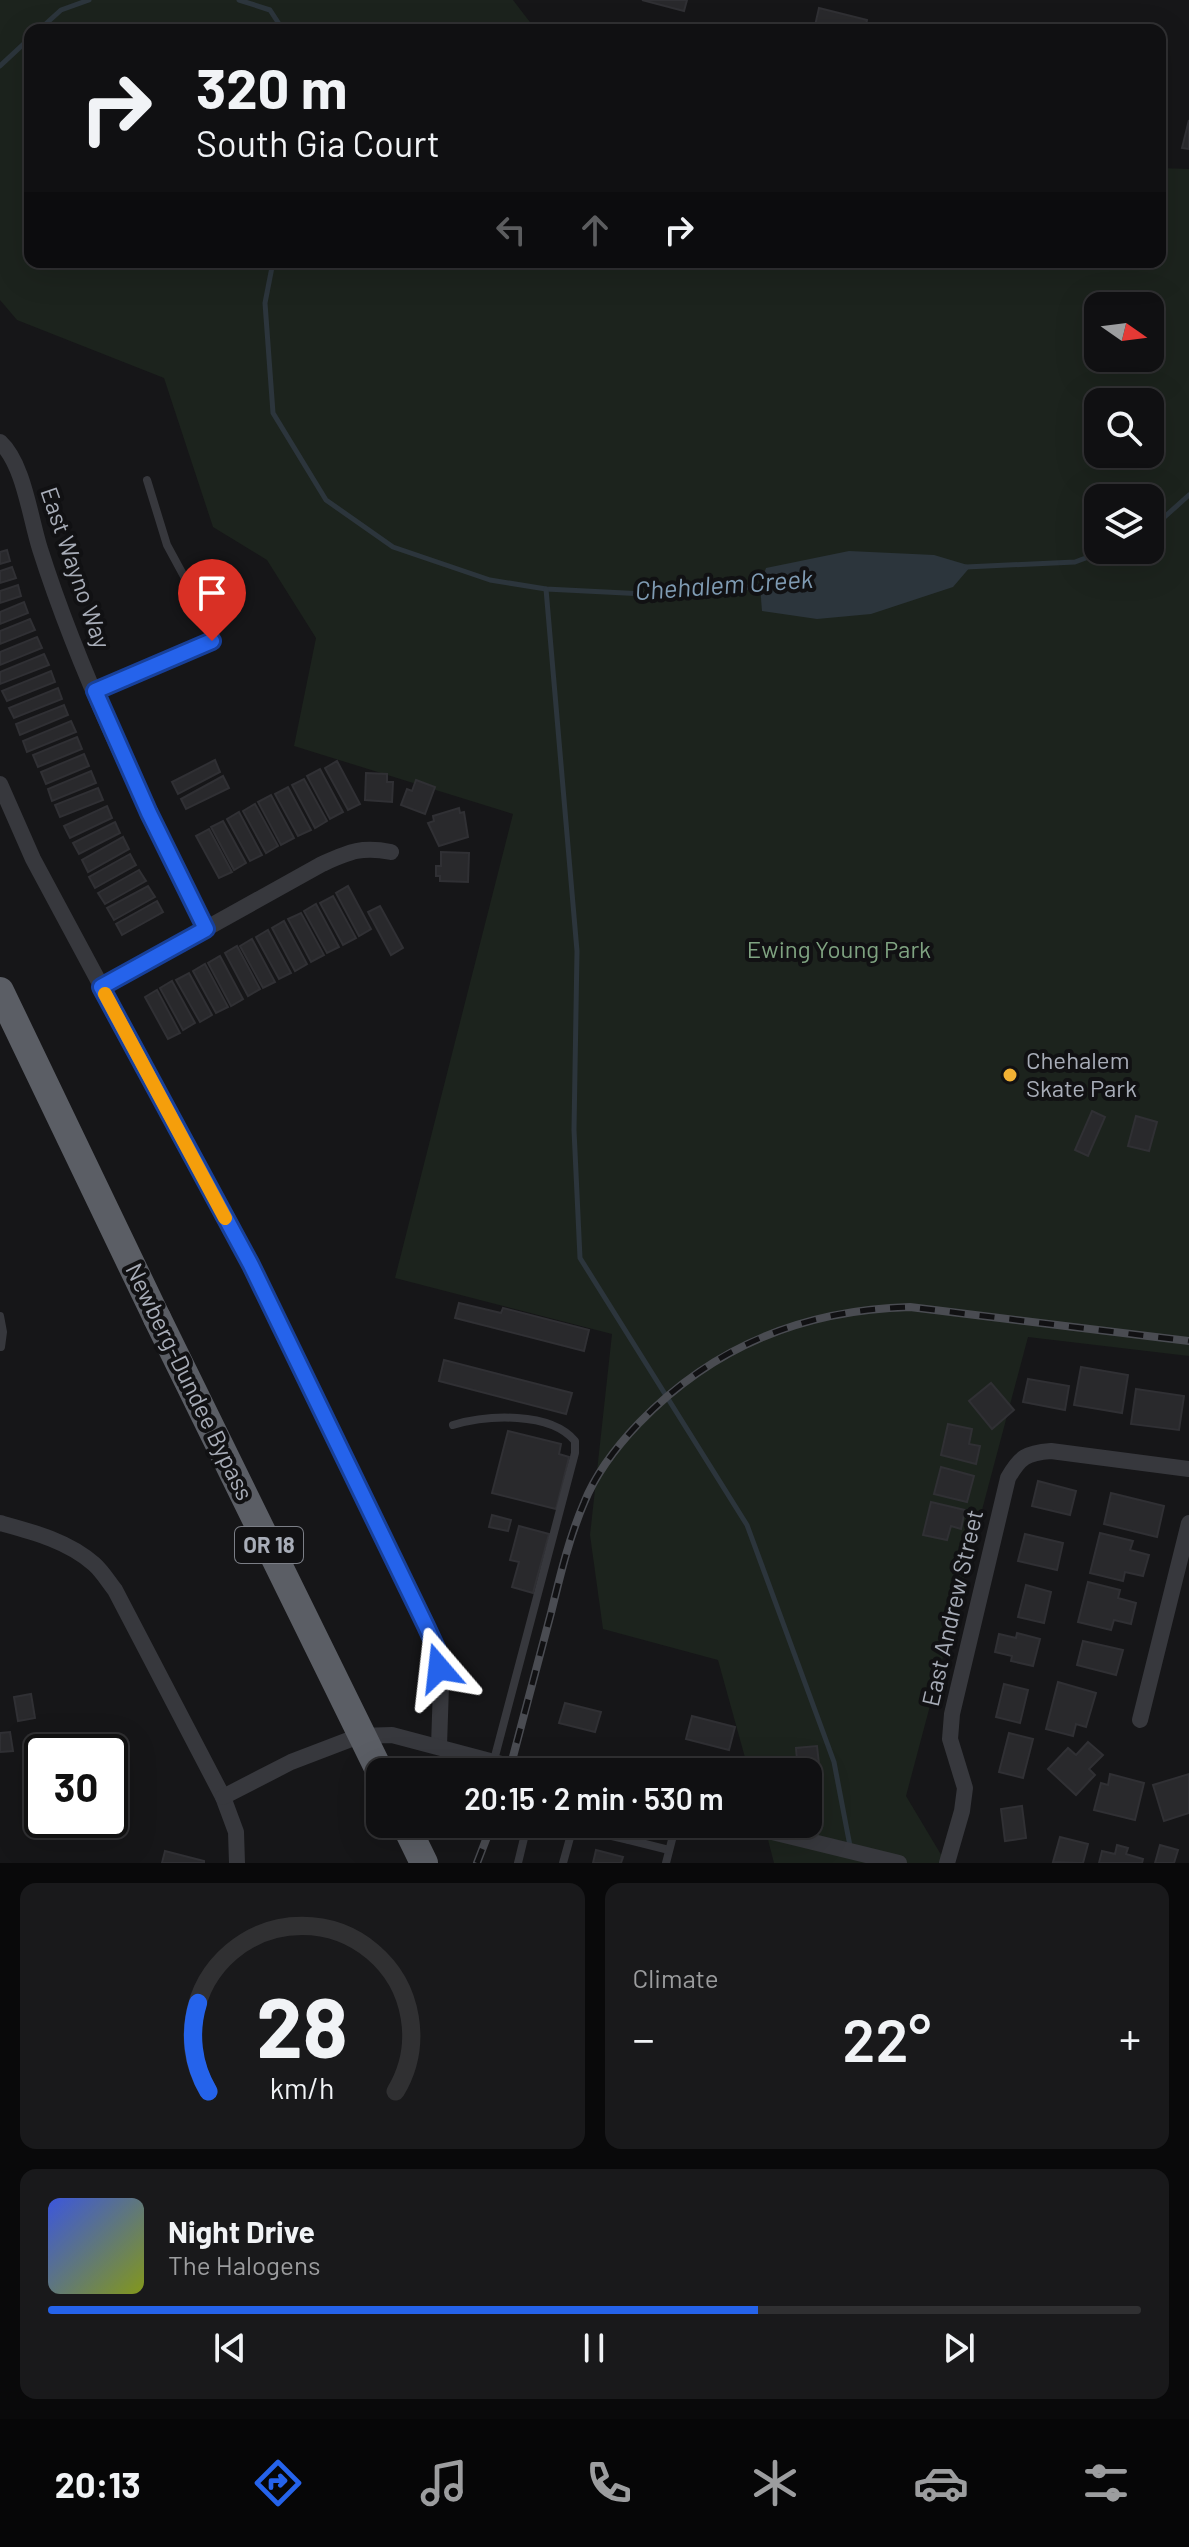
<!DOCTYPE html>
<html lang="en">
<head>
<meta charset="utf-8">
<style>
	:root { --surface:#101012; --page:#19191b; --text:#f1f3f6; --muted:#9c9d9f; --line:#303032; --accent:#2563eb }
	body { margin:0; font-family:Barlow,sans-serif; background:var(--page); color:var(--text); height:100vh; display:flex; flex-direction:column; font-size:30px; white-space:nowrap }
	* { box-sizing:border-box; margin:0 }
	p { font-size:26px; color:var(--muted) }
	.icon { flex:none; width:44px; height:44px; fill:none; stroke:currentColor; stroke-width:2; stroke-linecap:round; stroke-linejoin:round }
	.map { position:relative; height:1863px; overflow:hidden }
	.drawer { display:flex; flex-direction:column; gap:20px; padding:20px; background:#09090a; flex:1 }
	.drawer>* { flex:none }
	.guide { position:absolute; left:24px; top:24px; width:1142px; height:244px; border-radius:16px; box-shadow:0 8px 32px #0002,0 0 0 2px var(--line); background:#101012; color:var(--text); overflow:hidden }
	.needle { width:52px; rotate:104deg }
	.tools { position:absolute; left:1084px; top:292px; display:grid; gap:16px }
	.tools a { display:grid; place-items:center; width:80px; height:80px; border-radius:16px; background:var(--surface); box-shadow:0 8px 32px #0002,0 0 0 2px var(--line); font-size:40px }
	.speed { position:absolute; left:24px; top:1734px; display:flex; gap:16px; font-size:40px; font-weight:700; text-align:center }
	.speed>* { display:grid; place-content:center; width:104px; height:104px; border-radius:50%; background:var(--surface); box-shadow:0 8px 32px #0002,0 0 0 2px var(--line); line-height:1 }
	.speed .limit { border:4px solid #111; border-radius:12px; background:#fff; color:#111 }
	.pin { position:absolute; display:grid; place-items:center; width:68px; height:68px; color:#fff; margin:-82px -34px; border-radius:50% 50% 50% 0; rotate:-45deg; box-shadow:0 0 8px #0007 }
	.pin .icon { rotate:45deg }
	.me { position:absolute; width:88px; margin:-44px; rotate:343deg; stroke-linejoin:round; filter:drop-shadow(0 0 6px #0008) }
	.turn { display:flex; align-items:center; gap:28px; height:168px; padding:0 40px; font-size:36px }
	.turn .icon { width:104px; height:104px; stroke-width:2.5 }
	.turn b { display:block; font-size:56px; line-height:68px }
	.lanes { display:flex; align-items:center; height:76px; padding:0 40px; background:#0003; justify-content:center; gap:40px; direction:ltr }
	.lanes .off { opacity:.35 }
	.big { font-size:60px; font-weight:600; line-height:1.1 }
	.drawer .widget { flex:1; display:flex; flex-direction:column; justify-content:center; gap:12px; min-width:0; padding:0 28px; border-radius:16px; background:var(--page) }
	.drawer .dial { align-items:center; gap:0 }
	.dial svg { height:208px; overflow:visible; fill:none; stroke:var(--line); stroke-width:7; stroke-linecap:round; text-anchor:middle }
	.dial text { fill:var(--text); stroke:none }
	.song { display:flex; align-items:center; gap:24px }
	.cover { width:96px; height:96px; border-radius:12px; background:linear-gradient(135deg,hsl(230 70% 55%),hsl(70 70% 35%)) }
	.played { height:8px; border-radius:4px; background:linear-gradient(90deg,var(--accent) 65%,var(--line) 65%) }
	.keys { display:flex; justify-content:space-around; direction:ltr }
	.heat { display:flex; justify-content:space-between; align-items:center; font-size:44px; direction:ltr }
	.drawer .tiles { flex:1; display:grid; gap:20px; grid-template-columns:1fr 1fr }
	.widget:last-child { grid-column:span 2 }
	.trip { position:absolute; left:366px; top:1758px; width:456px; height:80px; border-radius:16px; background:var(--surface); box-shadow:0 8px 32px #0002,0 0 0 2px var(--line); font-weight:600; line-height:80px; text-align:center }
	.dock { display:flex; height:128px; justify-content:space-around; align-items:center; background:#060607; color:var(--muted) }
	.dock .icon { width:56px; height:56px }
	.dock .on { color:var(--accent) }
	.dock b { font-size:36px; color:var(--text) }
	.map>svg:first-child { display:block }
	.green { fill:#1c231d; fill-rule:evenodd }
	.water { fill:#2c353c }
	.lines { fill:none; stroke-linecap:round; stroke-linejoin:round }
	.stream { stroke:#2c353c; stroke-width:5 }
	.building { fill:#29292c; stroke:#303034; stroke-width:2 }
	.service { stroke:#37383d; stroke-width:8 }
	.minor { stroke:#37383d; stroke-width:16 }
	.trunk { stroke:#5b5e65; stroke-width:28 }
	.rail-casing { stroke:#4a4c52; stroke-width:8 }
	.rail { stroke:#111113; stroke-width:5; stroke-dasharray:15; stroke-linecap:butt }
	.trunk-bridge { stroke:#5b5e65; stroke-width:28 }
	.route-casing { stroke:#184099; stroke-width:20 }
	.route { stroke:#2563eb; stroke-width:14 }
	.slow { stroke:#f59e0b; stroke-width:14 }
	.poi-dot { fill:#f2b134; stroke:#111113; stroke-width:3 }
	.labels { text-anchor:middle; stroke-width:8; stroke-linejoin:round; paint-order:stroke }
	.shield { fill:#111113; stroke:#7b7e86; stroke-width:2 }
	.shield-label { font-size:22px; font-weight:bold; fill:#a8adb8 }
	.street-label { font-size:24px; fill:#a8adb8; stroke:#111113 }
	.park-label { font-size:24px; fill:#7fa381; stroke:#111113 }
	.poi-label { font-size:24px; fill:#a8adb8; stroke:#111113; text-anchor:start }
	.water-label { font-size:26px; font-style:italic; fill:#7f9bb3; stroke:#111113 }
</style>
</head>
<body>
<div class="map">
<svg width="1189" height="1863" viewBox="0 0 1189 1863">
	<rect width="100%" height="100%" fill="#161618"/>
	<path class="green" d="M 0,0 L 513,0 L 536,30 L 30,30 L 30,262 L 1160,262 L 1160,168 L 1189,169 L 1189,1356 L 1028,1337 L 906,1796 L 946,1863 L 774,1863 L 764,1824 L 808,1824 L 808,1772 L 749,1772 L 718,1660 L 603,1629 L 590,1535 L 612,1334 L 395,1278 L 513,814 L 294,746 L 316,638 L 267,560 L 213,527 L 164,378 L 17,320 L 0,300 ZM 1098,306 L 1150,306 L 1150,358 L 1098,358 ZM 1098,402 L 1150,402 L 1150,454 L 1098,454 ZM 1098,498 L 1150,498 L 1150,550 L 1098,550 Z"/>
	<polygon class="water" points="849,551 934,555 971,566 953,587 871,614 817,619 762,611 760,586 766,568"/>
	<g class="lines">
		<g class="stream">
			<polyline points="239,0 270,10 283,30"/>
			<polyline points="39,30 61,10 89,0"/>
			<polyline points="0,66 30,38"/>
			<polyline points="273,262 265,303 273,413 326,500 393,547 490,580 546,589 645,594 765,586"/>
			<polyline points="1150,530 1189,495"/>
			<polyline points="966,567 1075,562 1107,550"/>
			<polyline points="546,589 577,951 574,1130 580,1258 747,1525 834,1762 850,1846"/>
		</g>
	</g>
	<g class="building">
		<polygon points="642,0 687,0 684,11"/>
		<polygon points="819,8 867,20 865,30 814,30"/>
		<polygon points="1189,120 1189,149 1182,148"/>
		<polygon points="7,550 10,561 0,564 0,552"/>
		<polygon points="12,567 16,578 0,583 0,571"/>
		<polygon points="18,585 21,596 0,603 0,591"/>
		<polygon points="24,602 28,613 0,624 0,612"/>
		<polygon points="30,619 35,630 0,644 0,631"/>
		<polygon points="37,637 42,648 0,665 0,652"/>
		<polygon points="44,654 49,665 0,684 0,672"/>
		<polygon points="51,671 55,682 7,701 2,691"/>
		<polygon points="58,688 62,699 14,718 9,708"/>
		<polygon points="64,705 68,715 20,735 16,724"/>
		<polygon points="71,721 76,732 27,752 23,741"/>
		<polygon points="77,737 82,749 38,767 33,755"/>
		<polygon points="84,754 89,766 46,784 41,772"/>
		<polygon points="215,760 220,772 178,794 172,782"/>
		<polygon points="337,761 360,804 348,810 325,768"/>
		<polygon points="320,769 343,812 330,819 307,776"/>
		<polygon points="91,771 96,783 52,801 48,789"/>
		<polygon points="366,773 387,774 387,782 393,782 392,802 365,800"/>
		<polygon points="223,776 229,788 186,809 181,799"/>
		<polygon points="304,779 327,821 315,828 292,785"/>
		<polygon points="416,780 435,787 425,814 401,805 407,789 412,791"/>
		<polygon points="288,787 311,830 298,836 275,794"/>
		<polygon points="98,788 103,800 60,817 55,805"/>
		<polygon points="271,795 294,838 281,845 258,802"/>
		<polygon points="255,804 278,846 266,853 243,811"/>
		<polygon points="107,806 112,818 70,838 64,826"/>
		<polygon points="459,808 460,813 464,812 468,837 439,846 428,823 434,821 433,816"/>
		<polygon points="239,812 262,855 250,861 227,819"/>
		<polygon points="223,821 246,863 234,870 211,827"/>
		<polygon points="115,822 120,833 79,854 73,843"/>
		<polygon points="209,829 232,872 219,878 196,836"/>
		<polygon points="123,837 129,849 88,872 82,860"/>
		<polygon points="441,852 469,853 468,882 440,881 440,876 436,876 436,866 441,866"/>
		<polygon points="130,854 136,865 95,888 89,877"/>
		<polygon points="139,870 146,881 105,904 98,893"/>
		<polygon points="148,886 155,897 114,920 107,908"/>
		<polygon points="348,886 371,929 359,936 336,893"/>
		<polygon points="333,896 356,938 343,945 320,903"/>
		<polygon points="157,901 163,912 122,935 116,924"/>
		<polygon points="316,904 339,947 327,953 304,911"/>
		<polygon points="380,906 403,948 391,955 368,912"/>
		<polygon points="301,913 324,955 311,962 288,919"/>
		<polygon points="284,921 307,964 295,971 272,928"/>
		<polygon points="268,930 291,973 279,979 256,937"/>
		<polygon points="252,939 275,982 263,988 240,946"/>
		<polygon points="237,946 260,989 248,996 225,953"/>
		<polygon points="220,956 243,999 231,1006 208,963"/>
		<polygon points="205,964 228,1007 216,1013 193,971"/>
		<polygon points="189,973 212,1015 200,1022 176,980"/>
		<polygon points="172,981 195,1023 183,1030 160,988"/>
		<polygon points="157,990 180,1033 168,1039 145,997"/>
		<polygon points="1092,1111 1105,1117 1088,1156 1075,1150"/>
		<polygon points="1136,1116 1157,1122 1149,1151 1128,1146"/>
		<polygon points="459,1303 501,1313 503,1308 589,1330 584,1351 455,1318"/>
		<polygon points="444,1360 572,1393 566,1414 439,1381"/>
		<polygon points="1081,1367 1128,1375 1122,1413 1074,1405"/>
		<polygon points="1028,1379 1069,1386 1065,1410 1023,1402"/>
		<polygon points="991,1383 1014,1410 992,1429 969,1401"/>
		<polygon points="1136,1389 1184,1396 1179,1430 1131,1424"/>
		<polygon points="948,1424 972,1429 969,1444 980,1446 976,1464 941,1455"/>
		<polygon points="508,1431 561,1444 559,1454 569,1457 556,1509 492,1493"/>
		<polygon points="941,1467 974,1476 967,1502 934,1494"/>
		<polygon points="1038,1481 1076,1491 1070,1515 1032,1506"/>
		<polygon points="1111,1493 1164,1506 1157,1537 1104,1524"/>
		<polygon points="931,1502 965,1510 961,1529 951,1526 947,1540 923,1535"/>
		<polygon points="492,1515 511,1520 508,1531 489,1527"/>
		<polygon points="519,1526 549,1534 533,1593 512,1587 519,1562 510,1560"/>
		<polygon points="1100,1533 1133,1541 1130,1550 1149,1555 1143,1576 1125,1572 1123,1581 1090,1573"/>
		<polygon points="1025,1534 1063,1543 1057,1570 1018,1561"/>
		<polygon points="1088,1582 1120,1590 1118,1598 1136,1603 1131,1624 1114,1620 1111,1630 1078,1622"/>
		<polygon points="1026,1585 1051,1592 1044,1623 1018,1617"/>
		<polygon points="1017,1633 1040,1639 1033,1666 1011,1661 1012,1656 995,1652 999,1634 1016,1638"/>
		<polygon points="1083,1641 1123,1650 1116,1675 1077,1665"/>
		<polygon points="1058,1682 1096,1693 1086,1727 1076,1724 1073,1736 1046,1729"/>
		<polygon points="1004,1684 1028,1690 1020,1723 996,1717"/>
		<polygon points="31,1694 35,1718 18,1721 14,1697"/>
		<polygon points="565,1703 601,1712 595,1732 559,1723"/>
		<polygon points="692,1716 735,1727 729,1750 686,1739"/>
		<polygon points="10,1732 13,1751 0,1752 0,1733"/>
		<polygon points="1009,1733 1033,1739 1023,1778 999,1772"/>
		<polygon points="1088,1742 1103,1755 1089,1769 1095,1775 1076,1795 1048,1769 1068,1748 1076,1755"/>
		<polygon points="817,1746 821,1782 808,1783 808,1772 798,1772 796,1748"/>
		<polygon points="1110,1774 1144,1783 1135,1820 1094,1810 1101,1783 1108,1785"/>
		<polygon points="1189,1774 1189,1813 1164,1821 1153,1785"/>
		<polygon points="1022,1806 1026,1838 1005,1841 1001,1809"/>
		<polygon points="1060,1837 1088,1844 1083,1863 1053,1862"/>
		<polygon points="1117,1845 1128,1848 1126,1854 1143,1859 1142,1863 1099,1863 1102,1851 1115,1854"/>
		<polygon points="1160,1845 1178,1850 1174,1863 1155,1863"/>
		<polygon points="596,1850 623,1857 621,1863 593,1863"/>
		<polygon points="165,1851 204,1861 204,1863 162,1863"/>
	</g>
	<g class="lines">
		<g class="service">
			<polyline points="147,480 167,545 186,580 212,641"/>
			<polyline points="0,1316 3,1332 1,1347"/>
			<path d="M 453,1425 C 487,1415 550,1411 575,1441 L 575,1453 L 494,1760"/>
			<polyline points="629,1840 669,1850"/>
			<polyline points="518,1863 525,1834 532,1824"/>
			<polyline points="563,1863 573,1827 629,1840 633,1824"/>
			<polyline points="666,1863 676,1824"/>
		</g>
		<g class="minor">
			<path d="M 0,442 C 24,464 30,518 40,549 C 82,681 145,806 206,929"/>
			<polyline points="95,691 212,641"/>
			<polyline points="0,784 33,859 251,1265 437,1650 441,1686 439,1746"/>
			<path d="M 101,987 L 322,864 C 349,852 361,846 391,852"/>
			<path d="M 0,1523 C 33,1532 68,1541 94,1564 C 102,1571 108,1581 115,1590 L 223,1797 L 236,1832 L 237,1863"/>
			<polyline points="1140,1720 1189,1523"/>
			<polyline points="223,1797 291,1762 359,1736 392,1735 532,1772"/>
			<polyline points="740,1824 899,1863"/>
			<path d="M 947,1863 L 962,1811 L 965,1788 L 950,1739 L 952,1714 L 1008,1478 C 1020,1457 1026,1453 1051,1451 L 1189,1469"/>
		</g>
		<g class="trunk">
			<polyline points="0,991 157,1318"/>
			<polyline points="405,1824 424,1863"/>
		</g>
		<g class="rail-casing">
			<g id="rail">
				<path d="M 509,1772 C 523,1719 537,1666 551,1613 C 560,1576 569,1538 584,1503 C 596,1473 617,1446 639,1423 C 713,1346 803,1310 910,1307 L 1189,1341"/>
				<polyline points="477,1863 492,1824"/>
			</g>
		</g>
		<use href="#rail" class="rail"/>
		<polyline class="trunk-bridge" points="157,1318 380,1772"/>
	</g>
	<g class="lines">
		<g class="route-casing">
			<polyline id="route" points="212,641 95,691 149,813 206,929 101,987 251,1265 426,1626 437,1650 439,1668"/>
		</g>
		<use href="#route" class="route"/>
		<polyline class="slow" points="105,994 225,1218"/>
	</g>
	<circle class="poi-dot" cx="1010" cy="1075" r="8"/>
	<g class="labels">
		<rect class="shield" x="235" y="1527" width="68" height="36" rx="6"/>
		<g class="shield-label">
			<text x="269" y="1553">OR 18</text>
		</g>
		<g class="street-label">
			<text transform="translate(75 568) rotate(71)" y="8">East Wayno Way</text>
			<text transform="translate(189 1382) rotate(64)" y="8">Newberg-Dundee Bypass</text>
			<text transform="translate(953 1608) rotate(-77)" y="8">East Andrew Street</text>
		</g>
		<g class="park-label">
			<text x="839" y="958">Ewing Young Park</text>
		</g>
		<g class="poi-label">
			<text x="1026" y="1069">Chehalem<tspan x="1026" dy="28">Skate Park</tspan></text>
		</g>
		<g class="water-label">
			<text transform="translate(724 585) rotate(-4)" y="9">Chehalem Creek</text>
		</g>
	</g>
</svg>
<div class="tools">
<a><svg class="needle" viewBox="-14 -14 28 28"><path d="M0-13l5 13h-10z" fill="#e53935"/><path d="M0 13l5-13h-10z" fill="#9c9d9f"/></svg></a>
<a><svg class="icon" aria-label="search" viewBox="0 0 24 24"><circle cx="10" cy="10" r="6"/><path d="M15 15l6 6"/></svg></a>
<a><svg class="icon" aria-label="layers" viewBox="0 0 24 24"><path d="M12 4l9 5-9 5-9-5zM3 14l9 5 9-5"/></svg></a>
</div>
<div class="speed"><div class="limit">30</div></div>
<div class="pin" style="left:212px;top:641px;background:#d93025"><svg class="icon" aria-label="arrive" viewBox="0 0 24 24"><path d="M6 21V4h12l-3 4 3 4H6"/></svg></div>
<svg class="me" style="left:439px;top:1668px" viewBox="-20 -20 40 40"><path d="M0-17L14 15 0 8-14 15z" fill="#2563eb" stroke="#fff" stroke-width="4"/></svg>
<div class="trip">20:15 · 2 min · 530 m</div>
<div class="guide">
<div class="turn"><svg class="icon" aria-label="right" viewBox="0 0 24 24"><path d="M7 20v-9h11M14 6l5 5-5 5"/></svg><div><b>320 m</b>South Gia Court</div></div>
<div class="lanes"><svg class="icon off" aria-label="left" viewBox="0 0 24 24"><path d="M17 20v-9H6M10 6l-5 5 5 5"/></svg><svg class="icon off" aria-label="ahead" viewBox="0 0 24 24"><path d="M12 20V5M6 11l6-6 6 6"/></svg><svg class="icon" aria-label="right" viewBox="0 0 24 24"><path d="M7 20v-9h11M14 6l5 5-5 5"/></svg></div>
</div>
</div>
<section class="drawer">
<div class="tiles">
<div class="widget dial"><svg viewBox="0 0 100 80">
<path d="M14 69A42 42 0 1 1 86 69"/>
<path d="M14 69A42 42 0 0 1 10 35" stroke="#2563eb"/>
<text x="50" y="56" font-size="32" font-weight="700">28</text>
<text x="50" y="72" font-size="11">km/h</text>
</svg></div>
<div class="widget"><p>Climate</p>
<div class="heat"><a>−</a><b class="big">22°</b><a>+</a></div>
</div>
<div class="widget">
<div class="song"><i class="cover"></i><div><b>Night Drive</b><p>The Halogens</p></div></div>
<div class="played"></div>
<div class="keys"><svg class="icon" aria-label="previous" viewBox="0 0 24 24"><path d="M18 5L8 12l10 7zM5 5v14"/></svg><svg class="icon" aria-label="pause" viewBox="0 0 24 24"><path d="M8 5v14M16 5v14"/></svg><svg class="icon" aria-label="next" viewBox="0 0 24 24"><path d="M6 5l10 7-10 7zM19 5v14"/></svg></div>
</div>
</div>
</section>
<nav class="dock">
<b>20:13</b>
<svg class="icon on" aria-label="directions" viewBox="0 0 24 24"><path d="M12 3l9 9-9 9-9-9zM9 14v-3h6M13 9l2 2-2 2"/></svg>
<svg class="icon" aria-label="music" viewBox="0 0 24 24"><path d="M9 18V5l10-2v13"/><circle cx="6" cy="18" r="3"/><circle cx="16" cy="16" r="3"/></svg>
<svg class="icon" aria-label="phone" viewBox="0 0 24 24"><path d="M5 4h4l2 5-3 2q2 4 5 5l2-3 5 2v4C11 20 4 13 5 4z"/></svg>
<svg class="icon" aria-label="climate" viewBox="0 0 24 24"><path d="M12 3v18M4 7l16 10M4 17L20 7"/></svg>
<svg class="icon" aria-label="car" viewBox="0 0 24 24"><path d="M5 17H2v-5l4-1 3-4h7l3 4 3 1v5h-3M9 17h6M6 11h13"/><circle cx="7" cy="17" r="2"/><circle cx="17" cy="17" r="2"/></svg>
<svg class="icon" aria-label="filters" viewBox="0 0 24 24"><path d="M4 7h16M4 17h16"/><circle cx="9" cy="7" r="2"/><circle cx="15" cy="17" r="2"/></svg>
</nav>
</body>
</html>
